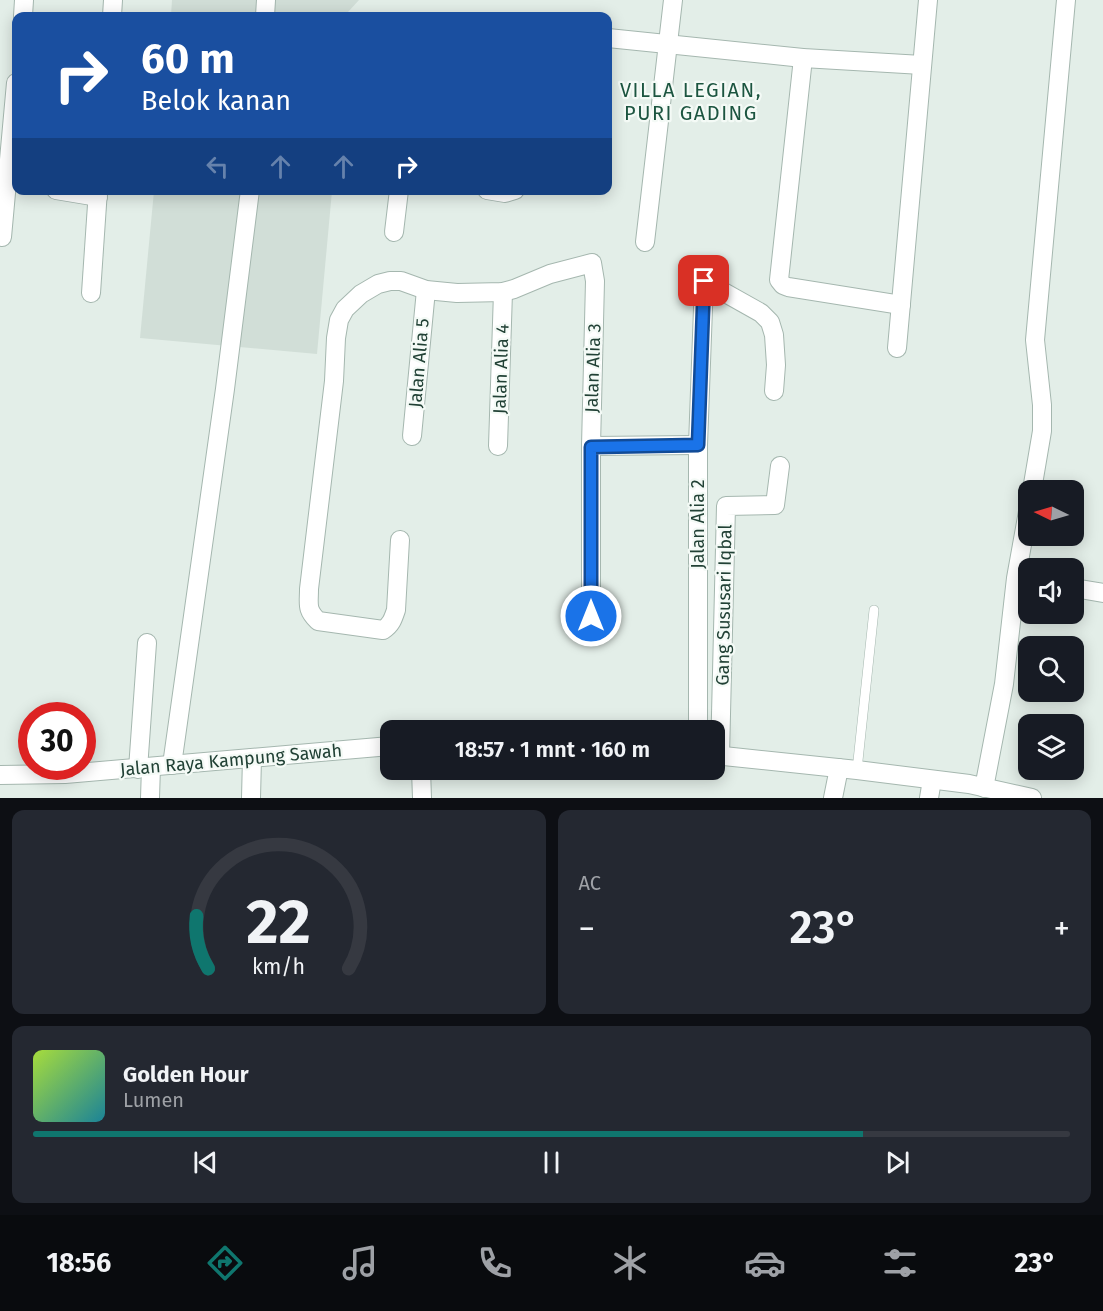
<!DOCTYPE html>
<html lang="id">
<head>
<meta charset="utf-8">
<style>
	:root { --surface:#171b24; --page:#242831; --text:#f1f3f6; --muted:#9ea1a6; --line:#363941; --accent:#0f766e }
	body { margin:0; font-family:"Fira Sans",sans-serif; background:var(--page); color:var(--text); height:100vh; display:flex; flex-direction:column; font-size:22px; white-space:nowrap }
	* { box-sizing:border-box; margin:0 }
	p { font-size:20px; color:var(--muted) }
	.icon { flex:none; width:33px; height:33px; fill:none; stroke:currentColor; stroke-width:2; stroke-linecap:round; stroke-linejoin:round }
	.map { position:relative; height:798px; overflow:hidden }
	.drawer { display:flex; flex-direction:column; gap:12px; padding:12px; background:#0d0f14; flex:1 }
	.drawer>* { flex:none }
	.top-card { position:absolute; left:12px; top:12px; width:600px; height:183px; border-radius:12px; box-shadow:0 3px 15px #0003; background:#1a4fa0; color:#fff; overflow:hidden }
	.needle { width:39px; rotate:275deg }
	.fabs { position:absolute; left:1018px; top:480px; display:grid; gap:12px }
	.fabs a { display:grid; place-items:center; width:66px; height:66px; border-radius:12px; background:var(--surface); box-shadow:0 3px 15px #0003; font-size:30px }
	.speed { position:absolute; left:18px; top:702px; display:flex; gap:12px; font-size:30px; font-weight:700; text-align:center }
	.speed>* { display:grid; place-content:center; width:78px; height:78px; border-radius:50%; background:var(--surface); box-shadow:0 3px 15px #0003; line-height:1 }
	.speed .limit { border:9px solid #d22; background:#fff; color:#111 }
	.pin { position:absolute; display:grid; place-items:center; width:51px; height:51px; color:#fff; margin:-26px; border-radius:12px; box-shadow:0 3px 9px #0006 }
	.me { position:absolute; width:66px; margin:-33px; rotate:0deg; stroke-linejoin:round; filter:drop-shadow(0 0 4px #0008) }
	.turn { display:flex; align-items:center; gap:21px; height:126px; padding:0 30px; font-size:27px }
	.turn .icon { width:78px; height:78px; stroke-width:2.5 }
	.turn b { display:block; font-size:42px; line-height:51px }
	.lanes { display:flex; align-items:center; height:57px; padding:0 30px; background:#0003; justify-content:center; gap:30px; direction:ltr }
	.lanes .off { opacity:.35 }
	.big { font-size:45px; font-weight:600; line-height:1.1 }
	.drawer .widget { flex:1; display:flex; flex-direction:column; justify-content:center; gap:9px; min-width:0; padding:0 21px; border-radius:12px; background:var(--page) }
	.drawer .dial { align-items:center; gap:0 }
	.dial svg { height:156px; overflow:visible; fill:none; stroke:var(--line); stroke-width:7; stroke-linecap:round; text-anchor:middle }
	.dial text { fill:var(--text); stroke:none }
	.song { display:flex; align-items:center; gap:18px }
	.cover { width:72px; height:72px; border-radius:9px; background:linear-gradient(135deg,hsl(80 70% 55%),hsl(190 70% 35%)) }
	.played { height:6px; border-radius:3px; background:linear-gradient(90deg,var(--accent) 80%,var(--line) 80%) }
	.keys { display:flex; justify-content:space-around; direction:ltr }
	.heat { display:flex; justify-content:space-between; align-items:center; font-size:33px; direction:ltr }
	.drawer .tiles { flex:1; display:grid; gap:12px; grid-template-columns:1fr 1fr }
	.widget:last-child { grid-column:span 2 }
	.trip { position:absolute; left:380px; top:720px; width:345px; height:60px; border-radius:12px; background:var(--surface); box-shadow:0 3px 15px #0003; font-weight:600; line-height:60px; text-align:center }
	.menu { display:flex; height:96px; justify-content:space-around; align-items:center; background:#090b0e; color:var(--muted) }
	.menu .icon { width:42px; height:42px }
	.menu .active { color:var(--accent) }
	.menu b { font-size:27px; color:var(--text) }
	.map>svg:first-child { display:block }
	.built { fill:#d1ded7 }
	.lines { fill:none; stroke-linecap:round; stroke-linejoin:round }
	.service-casing { stroke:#a5b7af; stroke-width:10 }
	.minor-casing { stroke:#a5b7af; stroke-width:20 }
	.tertiary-casing { stroke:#a5b7af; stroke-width:20 }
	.service { stroke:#fff; stroke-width:9 }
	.minor { stroke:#fff; stroke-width:18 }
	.tertiary { stroke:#fff; stroke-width:18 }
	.route-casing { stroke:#114b97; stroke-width:15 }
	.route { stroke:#1a73e8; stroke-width:10 }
	.labels { text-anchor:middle; stroke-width:4.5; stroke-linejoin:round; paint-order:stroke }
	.street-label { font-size:18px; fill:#214135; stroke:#f4faf6 }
	.neighbourhood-label { font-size:20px; letter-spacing:1.5px; fill:#1c5540; stroke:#f4faf6 }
</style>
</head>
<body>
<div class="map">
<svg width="1103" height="798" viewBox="0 0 1103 798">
	<rect width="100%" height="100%" fill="#e3eee8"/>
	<g class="built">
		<polygon points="172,0 359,0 348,12 348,16 171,16"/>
		<polygon points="154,191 332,191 317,354 140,338"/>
	</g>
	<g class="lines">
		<g class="service-casing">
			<polyline id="service" points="857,770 874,610"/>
		</g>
		<g class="minor-casing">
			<g id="minor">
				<polyline points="23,16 24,0"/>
				<polyline points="112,16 113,0"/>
				<polyline points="608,38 803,58 922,65"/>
				<polyline points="803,58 779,280 783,285 788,287 901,305"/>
				<polyline points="56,190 98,197"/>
				<polyline points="487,190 505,193 515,190"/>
				<polyline points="394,232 399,190"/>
				<polyline points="2,237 16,83"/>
				<polyline points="645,242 673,0"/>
				<polyline points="91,293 98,190"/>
				<polyline points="897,348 928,0"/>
				<polyline points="412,436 426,290"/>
				<polyline points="498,446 503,292"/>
				<polyline points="591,446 698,445"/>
				<polyline points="1032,490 1042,431 1042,405 1035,340 1066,0"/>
				<path d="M 400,540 L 396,610 C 393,619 391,625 383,630 L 318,621 C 306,609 309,605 309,589 L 334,381 L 336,338 L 339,320 L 345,309 L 361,294 L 378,284 L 390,281 L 401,281 L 426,290 L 457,293 L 503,292 L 514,289 L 550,274 L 592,263 L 595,281 L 591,446 L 591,617"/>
				<polyline points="1074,588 1103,593"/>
				<polyline points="698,730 698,445 704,281 761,313 770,322 774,335 776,365 774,391"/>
				<polyline points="720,756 726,506 775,505 780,466"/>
				<polyline points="138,769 147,643"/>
				<polyline points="421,770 422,798"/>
				<polyline points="984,788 1004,684 1016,578 1029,506"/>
				<polyline points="150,798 151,767"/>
				<polyline points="251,798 252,758"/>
				<polyline points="833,798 839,768"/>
				<polyline points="929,798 932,780"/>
			</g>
		</g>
		<g class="tertiary-casing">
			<g id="tertiary">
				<polyline points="265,16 266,0"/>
				<polyline points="714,755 857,770 969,784 1032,798"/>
				<polyline points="172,765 225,389 250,190"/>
				<polyline points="0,775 65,774 390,746"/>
			</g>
		</g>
		<use href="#service" class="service"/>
		<use href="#minor" class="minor"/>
		<use href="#tertiary" class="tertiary"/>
	</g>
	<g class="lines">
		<g class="route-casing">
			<polyline id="route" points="591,616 591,447 698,445 704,281"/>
		</g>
		<use href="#route" class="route"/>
	</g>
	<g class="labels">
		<g class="street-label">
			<text transform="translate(419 363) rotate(-85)" y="6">Jalan Alia 5</text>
			<text transform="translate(593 368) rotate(-88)" y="6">Jalan Alia 3</text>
			<text transform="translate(501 369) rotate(-88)" y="6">Jalan Alia 4</text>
			<text transform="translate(698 524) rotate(-90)" y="6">Jalan Alia 2</text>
			<text transform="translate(724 605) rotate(-89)" y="6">Gang Sususari Iqbal</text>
			<text transform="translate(231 760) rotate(-5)" y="6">Jalan Raya Kampung Sawah</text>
		</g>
		<g class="neighbourhood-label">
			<text x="691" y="97">VILLA LEGIAN,<tspan x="691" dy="23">PURI GADING</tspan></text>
		</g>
	</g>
</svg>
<div class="fabs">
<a><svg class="needle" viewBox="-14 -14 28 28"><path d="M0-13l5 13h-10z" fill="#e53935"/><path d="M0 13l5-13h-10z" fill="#9ea1a6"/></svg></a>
<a><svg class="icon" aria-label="sound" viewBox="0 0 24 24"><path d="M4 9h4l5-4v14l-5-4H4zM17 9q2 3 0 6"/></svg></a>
<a><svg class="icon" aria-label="search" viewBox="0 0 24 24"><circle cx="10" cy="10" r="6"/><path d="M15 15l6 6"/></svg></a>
<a><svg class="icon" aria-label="layers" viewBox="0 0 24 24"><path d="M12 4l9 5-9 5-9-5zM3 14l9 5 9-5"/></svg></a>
</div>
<div class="speed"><div class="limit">30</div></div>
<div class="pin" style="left:704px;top:281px;background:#d93025"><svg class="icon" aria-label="arrive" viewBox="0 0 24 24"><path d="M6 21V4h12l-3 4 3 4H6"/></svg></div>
<svg class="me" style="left:591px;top:616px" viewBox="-20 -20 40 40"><circle r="17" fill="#1a73e8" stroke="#fff" stroke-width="3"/><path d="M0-11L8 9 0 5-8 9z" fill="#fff"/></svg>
<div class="trip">18:57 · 1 mnt · 160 m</div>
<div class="top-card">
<div class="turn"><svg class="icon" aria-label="right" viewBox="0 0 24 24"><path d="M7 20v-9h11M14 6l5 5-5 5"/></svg><div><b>60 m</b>Belok kanan</div></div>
<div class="lanes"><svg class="icon off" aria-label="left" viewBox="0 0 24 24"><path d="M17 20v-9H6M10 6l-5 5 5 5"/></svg><svg class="icon off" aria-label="ahead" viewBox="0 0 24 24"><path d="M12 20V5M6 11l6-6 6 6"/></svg><svg class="icon off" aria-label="ahead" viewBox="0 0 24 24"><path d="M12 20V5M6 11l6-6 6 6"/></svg><svg class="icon" aria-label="right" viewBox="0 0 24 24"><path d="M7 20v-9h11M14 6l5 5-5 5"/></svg></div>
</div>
</div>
<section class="drawer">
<div class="tiles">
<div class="widget dial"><svg viewBox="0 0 100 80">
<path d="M14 69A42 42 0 1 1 86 69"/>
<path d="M14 69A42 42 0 0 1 8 42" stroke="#0f766e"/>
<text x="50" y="56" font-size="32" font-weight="700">22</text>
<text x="50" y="72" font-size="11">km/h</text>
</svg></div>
<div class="widget"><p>AC</p>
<div class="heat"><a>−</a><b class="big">23°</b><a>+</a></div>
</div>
<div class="widget">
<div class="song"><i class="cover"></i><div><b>Golden Hour</b><p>Lumen</p></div></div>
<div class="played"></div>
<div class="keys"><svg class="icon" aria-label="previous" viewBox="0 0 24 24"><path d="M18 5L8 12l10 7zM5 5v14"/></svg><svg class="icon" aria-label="pause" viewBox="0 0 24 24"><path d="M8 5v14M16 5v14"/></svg><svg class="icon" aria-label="next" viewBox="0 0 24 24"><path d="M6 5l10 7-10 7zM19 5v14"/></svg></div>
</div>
</div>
</section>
<nav class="menu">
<b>18:56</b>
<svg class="icon active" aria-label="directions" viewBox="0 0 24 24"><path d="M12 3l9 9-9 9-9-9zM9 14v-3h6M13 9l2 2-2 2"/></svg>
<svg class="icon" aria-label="music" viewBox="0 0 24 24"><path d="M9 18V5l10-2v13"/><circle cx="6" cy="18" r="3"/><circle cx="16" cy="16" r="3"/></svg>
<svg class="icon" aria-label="phone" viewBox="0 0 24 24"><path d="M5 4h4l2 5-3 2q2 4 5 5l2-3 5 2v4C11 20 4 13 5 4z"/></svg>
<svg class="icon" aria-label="climate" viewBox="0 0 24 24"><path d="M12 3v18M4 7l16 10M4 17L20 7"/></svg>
<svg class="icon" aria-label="car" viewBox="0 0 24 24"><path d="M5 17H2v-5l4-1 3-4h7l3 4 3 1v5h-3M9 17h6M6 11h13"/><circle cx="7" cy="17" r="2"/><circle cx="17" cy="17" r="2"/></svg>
<svg class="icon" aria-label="filters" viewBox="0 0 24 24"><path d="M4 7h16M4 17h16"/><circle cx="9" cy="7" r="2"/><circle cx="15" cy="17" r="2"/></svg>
<b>23°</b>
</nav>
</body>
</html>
